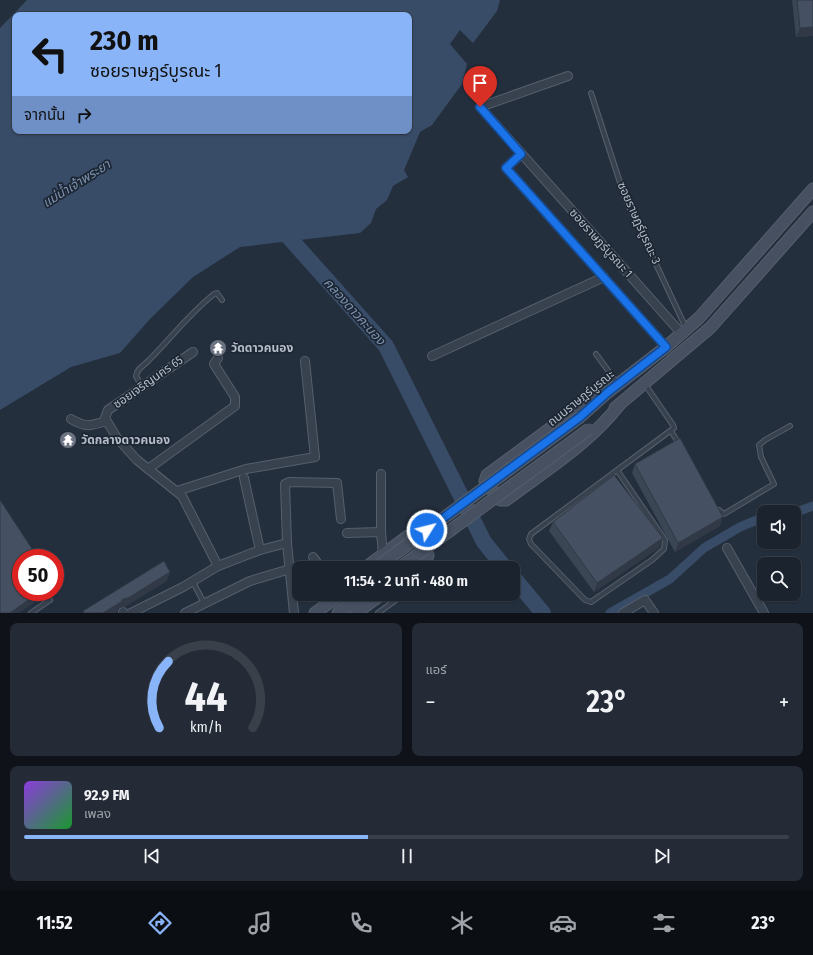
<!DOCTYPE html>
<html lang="th">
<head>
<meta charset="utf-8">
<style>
	:root { --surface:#1b232e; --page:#242b36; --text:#f1f3f6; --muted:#a0a4aa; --line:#39404a; --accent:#8ab4f8 }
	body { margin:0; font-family:"Fira Sans Condensed","Noto Sans Thai",sans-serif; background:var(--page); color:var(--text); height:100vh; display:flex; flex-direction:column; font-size:15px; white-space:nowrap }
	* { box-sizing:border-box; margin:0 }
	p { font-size:13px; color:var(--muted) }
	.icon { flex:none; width:22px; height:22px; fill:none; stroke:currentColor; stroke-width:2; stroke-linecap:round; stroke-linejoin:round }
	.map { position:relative; height:613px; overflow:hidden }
	.details { display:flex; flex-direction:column; gap:10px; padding:10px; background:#0f1319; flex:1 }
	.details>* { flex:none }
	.top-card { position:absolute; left:12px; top:12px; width:400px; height:122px; border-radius:8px; box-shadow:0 1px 3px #0004,0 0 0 1px var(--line); background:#8ab4f8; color:#111; overflow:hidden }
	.buttons { position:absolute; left:757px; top:505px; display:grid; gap:8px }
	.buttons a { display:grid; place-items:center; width:44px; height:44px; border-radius:8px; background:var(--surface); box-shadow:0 1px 3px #0004,0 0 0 1px var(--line); font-size:20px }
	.speed { position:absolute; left:12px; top:549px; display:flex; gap:8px; font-size:20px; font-weight:700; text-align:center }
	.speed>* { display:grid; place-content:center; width:52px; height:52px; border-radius:50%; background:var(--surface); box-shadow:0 1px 3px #0004,0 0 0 1px var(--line); line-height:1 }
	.speed .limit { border:6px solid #d22; background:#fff; color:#111 }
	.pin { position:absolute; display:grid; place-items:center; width:34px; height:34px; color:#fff; margin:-41px -17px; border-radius:50% 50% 50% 0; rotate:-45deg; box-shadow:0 0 4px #0007 }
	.pin .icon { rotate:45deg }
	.me { position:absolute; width:44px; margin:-22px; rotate:54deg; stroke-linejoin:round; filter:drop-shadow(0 0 3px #0008) }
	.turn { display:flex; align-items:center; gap:14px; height:84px; padding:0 12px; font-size:18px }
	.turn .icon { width:52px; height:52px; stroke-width:2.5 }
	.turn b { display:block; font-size:28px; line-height:34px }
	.then { display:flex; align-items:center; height:38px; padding:0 12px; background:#0003; gap:8px; font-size:15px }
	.big { font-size:30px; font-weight:600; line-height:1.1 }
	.details .widget { flex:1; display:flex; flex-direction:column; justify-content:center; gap:6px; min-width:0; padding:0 14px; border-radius:8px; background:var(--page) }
	.details .dial { align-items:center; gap:0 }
	.dial svg { height:104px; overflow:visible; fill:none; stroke:var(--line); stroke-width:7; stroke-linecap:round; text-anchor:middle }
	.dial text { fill:var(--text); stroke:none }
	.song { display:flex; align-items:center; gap:12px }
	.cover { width:48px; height:48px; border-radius:6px; background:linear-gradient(135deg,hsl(270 70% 55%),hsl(130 70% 35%)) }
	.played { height:4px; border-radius:2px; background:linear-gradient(90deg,var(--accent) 45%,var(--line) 45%) }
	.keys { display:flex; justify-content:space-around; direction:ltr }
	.heat { display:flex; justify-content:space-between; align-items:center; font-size:22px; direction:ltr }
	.details .tiles { flex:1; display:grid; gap:10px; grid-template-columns:1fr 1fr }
	.widget:last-child { grid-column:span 2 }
	.trip { position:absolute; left:292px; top:561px; width:228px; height:40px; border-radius:8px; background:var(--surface); box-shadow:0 1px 3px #0004,0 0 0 1px var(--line); font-weight:600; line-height:40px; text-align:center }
	.tab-bar { display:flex; height:64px; justify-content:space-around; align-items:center; background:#0b0e12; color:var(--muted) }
	.tab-bar .icon { width:28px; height:28px }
	.tab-bar .active { color:var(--accent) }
	.tab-bar b { font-size:18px; color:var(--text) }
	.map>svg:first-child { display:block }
	.water { fill:#394c67; fill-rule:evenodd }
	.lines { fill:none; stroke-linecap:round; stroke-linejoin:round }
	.canal { stroke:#394c67; stroke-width:9 }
	.river { stroke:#394c67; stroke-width:16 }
	.service-casing { stroke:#565f6c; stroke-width:6 }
	.minor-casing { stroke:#565f6c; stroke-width:10 }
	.secondary-casing { stroke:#565f6c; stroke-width:13 }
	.service { stroke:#38414e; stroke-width:4 }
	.minor { stroke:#38414e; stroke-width:8 }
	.secondary { stroke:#465061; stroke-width:11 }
	.secondary-bridge-casing { stroke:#565f6c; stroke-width:13; stroke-linecap:butt }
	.secondary-bridge { stroke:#465061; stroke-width:11 }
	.wall { fill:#3b4654 }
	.shaded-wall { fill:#303945 }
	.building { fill:#455162; stroke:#303945 }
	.route-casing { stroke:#114b97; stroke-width:10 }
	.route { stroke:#1a73e8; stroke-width:7 }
	.labels { text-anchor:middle; stroke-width:3.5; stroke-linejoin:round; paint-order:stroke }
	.street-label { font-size:12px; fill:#b4bcc9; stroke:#1d2633 }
	.poi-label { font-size:12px; font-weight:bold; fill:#b4bcc9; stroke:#1d2633; text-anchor:start }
	.water-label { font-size:13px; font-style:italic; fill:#7c92b1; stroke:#1d2633 }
</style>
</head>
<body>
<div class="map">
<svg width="813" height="613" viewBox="0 0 813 613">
	<rect width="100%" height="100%" fill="#242f3e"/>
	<path class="water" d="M 27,0 L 500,0 L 497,11 L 473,43 L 460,30 L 450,44 L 467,64 L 462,84 L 432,125 L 420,132 L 404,170 L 408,177 L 393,186 L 387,200 L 376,209 L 371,223 L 360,233 L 240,247 L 193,277 L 150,319 L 120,353 L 71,367 L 0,410 L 0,28 ZM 15,15 L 409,15 L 409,131 L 15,131 Z"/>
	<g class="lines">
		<g class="canal">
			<polyline points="794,513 813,506"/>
			<polyline points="610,613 670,579 704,548 740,527 764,517"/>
		</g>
		<g class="river">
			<polyline points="277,224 386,346 484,542 505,568"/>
			<polyline points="513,577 543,613"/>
		</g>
		<g class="service-casing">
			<g id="service">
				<polyline points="591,93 625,198 686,328"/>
				<polyline points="596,354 618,384"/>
				<path d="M 142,387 L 136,376 C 137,368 144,366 149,360 C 171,338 189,314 214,294 L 217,293 L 222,300"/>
				<polyline points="671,431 679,444"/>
				<polyline points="617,470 665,540 664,549 652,560 591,602 585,600 531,544 529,539 531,534 674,428 673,425 644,383"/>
				<polyline points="719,510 724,514 774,484 761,457 759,445 765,440 790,426"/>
				<polyline points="427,560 434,568"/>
				<polyline points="193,582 204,603"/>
				<polyline points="449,594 452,594"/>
				<polyline points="31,613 50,600"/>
				<polyline points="378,613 404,594"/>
			</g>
		</g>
		<g class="minor-casing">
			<g id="minor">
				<polyline points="568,76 480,107 681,333"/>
				<polyline points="521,154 506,168 666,347"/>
				<polyline points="193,352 108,410 105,418 117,438 137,460 182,496 218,566"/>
				<polyline points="432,356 604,277"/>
				<path d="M 71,419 C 86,428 91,426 106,421"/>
				<polyline points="148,469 235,406 235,397 214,364 218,358"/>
				<polyline points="381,474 381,532 383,555"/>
				<polyline points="244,478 260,550"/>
				<polyline points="177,491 246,469 315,457 305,361"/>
				<polyline points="347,533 381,532"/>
				<polyline points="727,548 764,613"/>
				<polyline points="313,557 321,568"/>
				<polyline points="123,612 124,613"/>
				<polyline points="131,613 183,587 218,566 260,550 287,543"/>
				<polyline points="185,613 250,581 290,569"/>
				<polyline points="294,613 287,543 285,484 289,482 337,483 341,519"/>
				<polyline points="623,613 645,600 654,613"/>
			</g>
		</g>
		<g class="secondary-casing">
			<g id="secondary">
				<path d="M 608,392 L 579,407 L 487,475 L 485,481 L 500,500 L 506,500 C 546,470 589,444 620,404"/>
				<polyline points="615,408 710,328 813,212"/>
				<polyline points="580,417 608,392 666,347 699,318 813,189"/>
				<polyline points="365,568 408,536 414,536 428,555 427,559 416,568"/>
				<polyline points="315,613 341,594"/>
				<polyline points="338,613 364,594"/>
				<polyline points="356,613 382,594"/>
			</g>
		</g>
		<use href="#service" class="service"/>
		<use href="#minor" class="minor"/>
		<use href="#secondary" class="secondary"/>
		<g class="secondary-bridge-casing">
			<g id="secondary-bridge">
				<polyline points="376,568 580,417"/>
				<polyline points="399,568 589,429"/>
			</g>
		</g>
		<use href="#secondary-bridge" class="secondary-bridge"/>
	</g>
	<g class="wall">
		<polygon points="792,0 813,0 813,36 796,37"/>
		<polygon points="635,464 720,526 675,552 632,473"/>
		<polygon points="553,522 659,548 594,592 549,531"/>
	</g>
	<g class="shaded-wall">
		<polygon points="813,27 813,36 796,37 800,28"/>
		<polygon points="723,517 720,526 675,552 678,543"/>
		<polygon points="663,538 659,548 594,592 597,583"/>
		<polygon points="170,572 167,581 125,607 119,608 118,611 115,613 103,613 123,599"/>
		<polygon points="40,592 50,592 19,613 10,613"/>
	</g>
	<g class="building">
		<polygon points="797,0 813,0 813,27 800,28"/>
		<polygon points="680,438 723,517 678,543 635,464"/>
		<polygon points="614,475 663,538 597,583 553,522"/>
		<polygon points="0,500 38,558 21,558 21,592 40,592 10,613 0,613"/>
		<polygon points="164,561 170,572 128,598 123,599 121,602 103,613 84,613 83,611"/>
	</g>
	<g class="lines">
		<g class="route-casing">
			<polyline id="route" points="427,530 580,417 608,392 666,347 506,168 521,154 480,107"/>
		</g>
		<use href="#route" class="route"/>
	</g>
	<defs>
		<g id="temple-disc" transform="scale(0.9)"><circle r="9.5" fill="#6b7280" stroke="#1d2633"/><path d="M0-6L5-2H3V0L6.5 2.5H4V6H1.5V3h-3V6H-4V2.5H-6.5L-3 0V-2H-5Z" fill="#fff"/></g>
	</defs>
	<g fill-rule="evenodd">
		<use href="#temple-disc" x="218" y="348"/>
		<use href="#temple-disc" x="68" y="440"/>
	</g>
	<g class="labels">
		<g class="street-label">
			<text transform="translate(639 223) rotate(66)" y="4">ซอยราษฎร์บูรณะ 3</text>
			<text transform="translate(601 243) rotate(48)" y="4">ซอยราษฎร์บูรณะ 1</text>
			<text transform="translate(148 382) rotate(-35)" y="4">ซอยเจริญนคร 65</text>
			<text transform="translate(581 398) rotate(-39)" y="4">ถนนราษฎร์บูรณะ</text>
		</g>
		<g class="poi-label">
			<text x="231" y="352">วัดดาวคนอง</text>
			<text x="81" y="444">วัดกลางดาวคนอง</text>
		</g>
		<g class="water-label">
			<text transform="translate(76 183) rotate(-32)" y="5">แม่น้ำเจ้าพระยา</text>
			<text transform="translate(355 311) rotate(48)" y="5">คลองดาวคะนอง</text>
		</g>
	</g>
</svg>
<div class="buttons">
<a><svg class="icon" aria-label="sound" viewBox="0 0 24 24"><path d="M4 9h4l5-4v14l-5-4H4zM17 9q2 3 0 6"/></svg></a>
<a><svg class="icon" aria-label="search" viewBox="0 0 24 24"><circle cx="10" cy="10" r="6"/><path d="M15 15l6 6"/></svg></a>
</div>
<div class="speed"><div class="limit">50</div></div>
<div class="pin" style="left:480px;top:107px;background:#d93025"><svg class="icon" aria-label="arrive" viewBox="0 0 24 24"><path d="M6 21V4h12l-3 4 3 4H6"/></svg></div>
<svg class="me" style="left:427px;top:530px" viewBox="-20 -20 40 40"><circle r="17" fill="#1a73e8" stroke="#fff" stroke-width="3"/><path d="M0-11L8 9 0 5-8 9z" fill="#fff"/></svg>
<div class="trip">11:54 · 2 นาที · 480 m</div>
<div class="top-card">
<div class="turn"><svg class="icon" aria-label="left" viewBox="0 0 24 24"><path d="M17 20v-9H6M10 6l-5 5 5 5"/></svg><div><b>230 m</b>ซอยราษฎร์บูรณะ 1</div></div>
<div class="then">จากนั้น<svg class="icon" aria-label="right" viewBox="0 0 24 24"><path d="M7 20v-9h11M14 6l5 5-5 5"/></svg></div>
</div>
</div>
<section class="details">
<div class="tiles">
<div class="widget dial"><svg viewBox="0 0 100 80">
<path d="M14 69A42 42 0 1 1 86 69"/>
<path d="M14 69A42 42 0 0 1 21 18" stroke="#8ab4f8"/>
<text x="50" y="56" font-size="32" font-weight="700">44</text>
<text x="50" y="72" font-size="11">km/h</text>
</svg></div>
<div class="widget"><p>แอร์</p>
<div class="heat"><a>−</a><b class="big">23°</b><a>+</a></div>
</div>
<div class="widget">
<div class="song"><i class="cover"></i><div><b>92.9 FM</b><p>เพลง</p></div></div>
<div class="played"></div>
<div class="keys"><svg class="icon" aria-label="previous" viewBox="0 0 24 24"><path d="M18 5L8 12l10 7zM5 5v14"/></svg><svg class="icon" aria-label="pause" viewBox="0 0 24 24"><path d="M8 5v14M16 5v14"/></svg><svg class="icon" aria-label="next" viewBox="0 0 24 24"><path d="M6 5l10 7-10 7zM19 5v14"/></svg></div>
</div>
</div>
</section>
<nav class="tab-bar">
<b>11:52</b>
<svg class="icon active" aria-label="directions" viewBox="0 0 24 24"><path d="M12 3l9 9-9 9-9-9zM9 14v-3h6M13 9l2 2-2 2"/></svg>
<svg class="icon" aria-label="music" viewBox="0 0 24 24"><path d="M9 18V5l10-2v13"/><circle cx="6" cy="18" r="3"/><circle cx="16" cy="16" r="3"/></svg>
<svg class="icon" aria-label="phone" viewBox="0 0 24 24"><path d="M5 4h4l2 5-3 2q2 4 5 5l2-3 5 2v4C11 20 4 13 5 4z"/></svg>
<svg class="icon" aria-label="climate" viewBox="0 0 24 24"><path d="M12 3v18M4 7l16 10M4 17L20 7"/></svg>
<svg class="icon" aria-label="car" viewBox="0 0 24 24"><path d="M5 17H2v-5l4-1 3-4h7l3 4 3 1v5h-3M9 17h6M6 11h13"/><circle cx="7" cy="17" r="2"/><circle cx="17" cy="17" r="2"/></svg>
<svg class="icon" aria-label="filters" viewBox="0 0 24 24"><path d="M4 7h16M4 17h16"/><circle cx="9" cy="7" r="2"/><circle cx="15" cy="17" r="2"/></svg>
<b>23°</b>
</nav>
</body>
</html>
